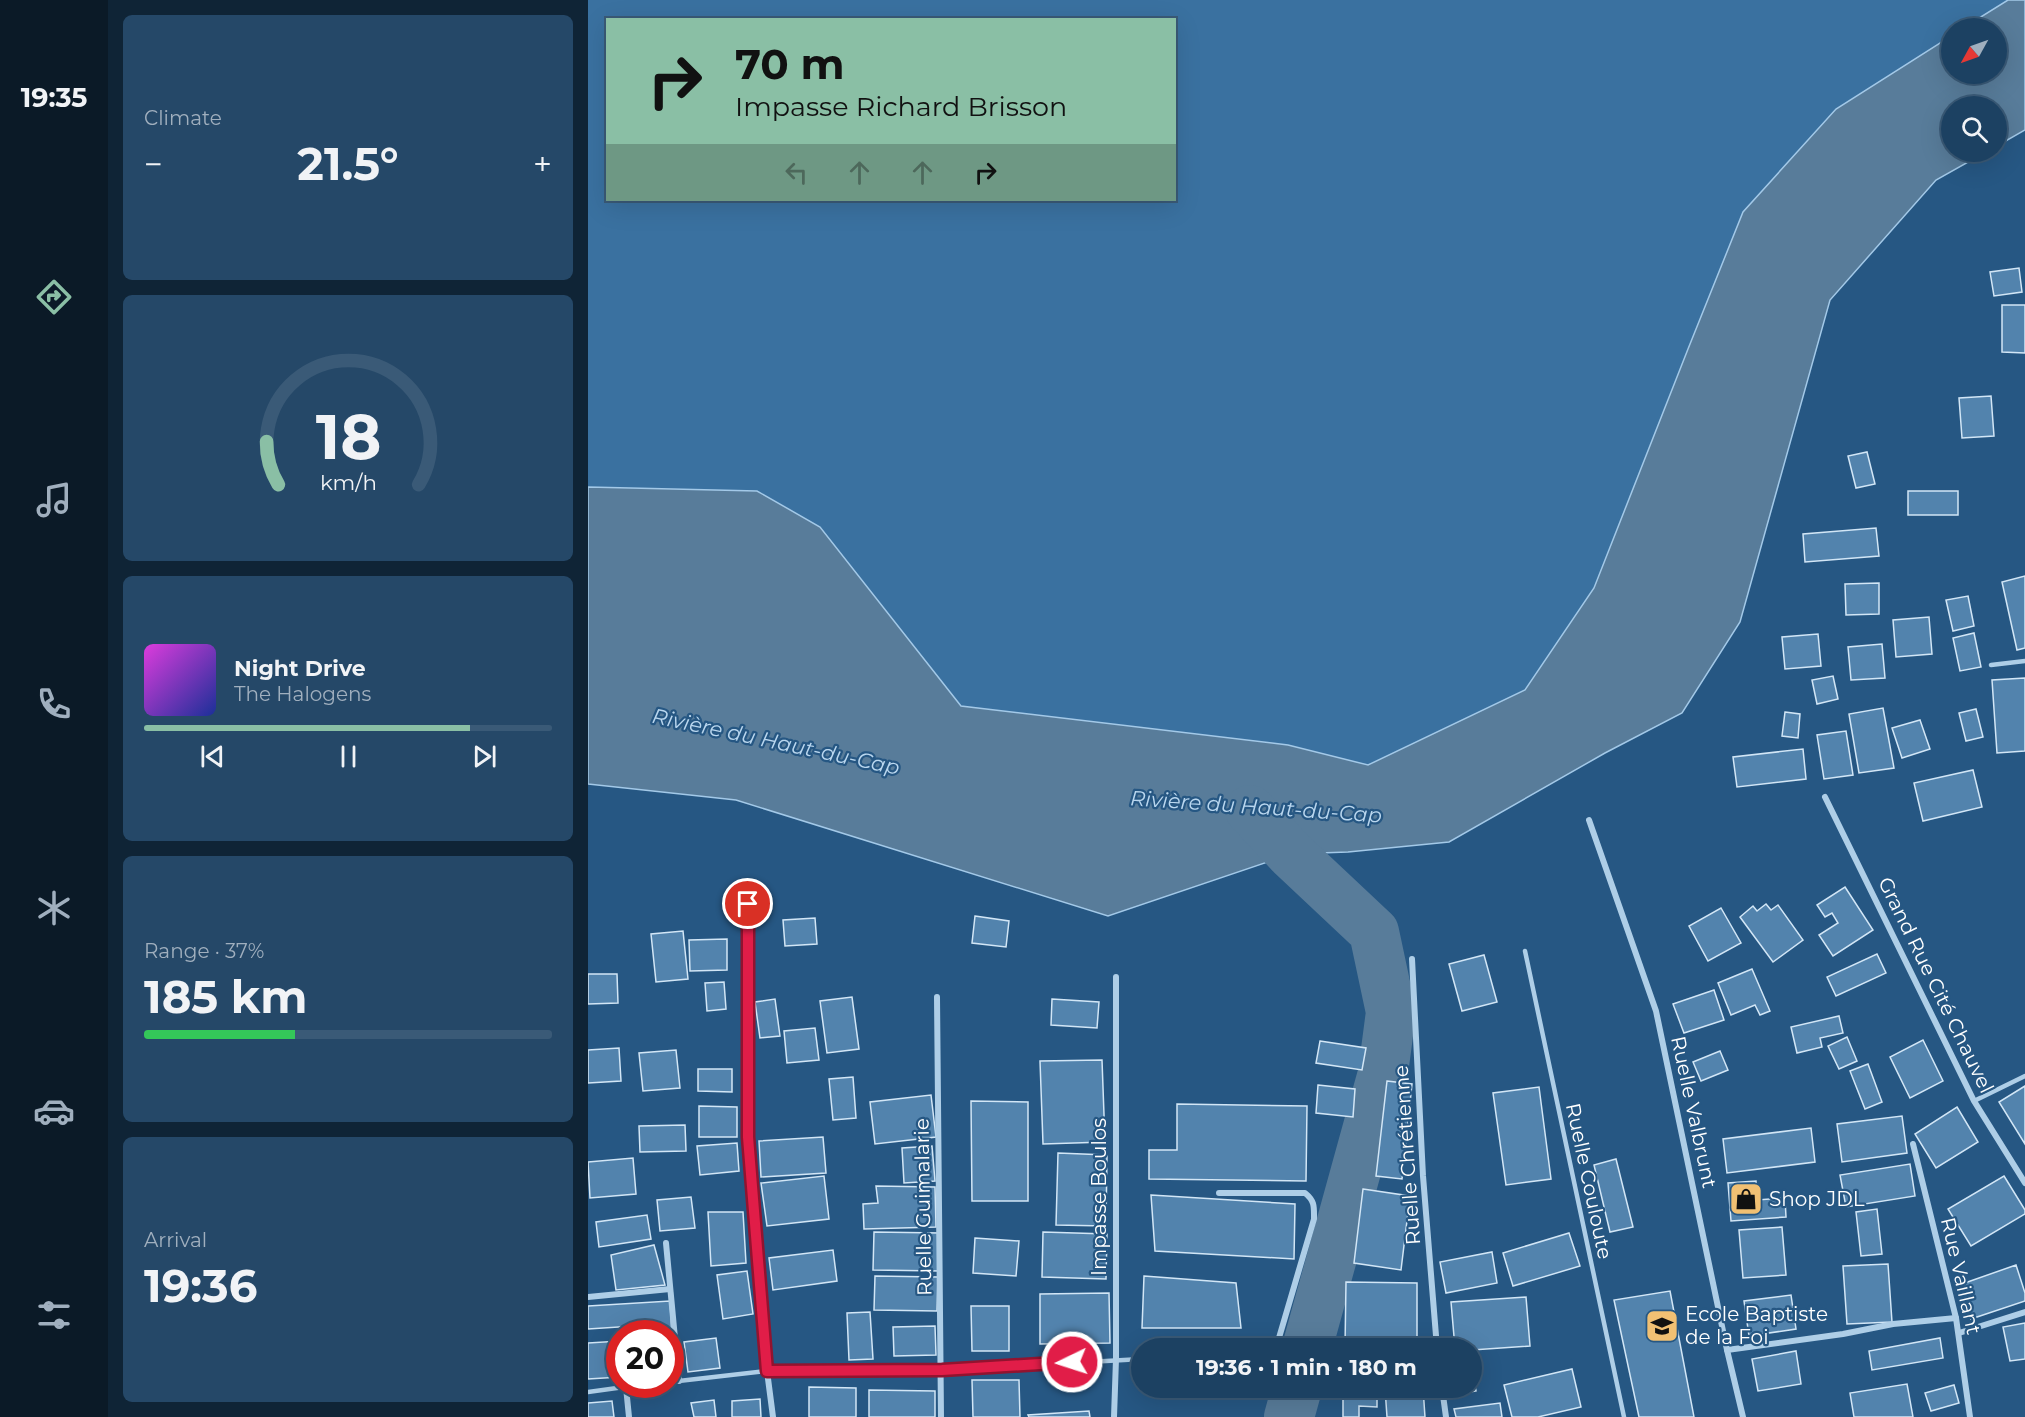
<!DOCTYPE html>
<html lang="en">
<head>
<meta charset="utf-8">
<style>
	:root { --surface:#1c4162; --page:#254868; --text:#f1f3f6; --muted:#a0afbe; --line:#3a5a77; --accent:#8abfa5 }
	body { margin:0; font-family:Montserrat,sans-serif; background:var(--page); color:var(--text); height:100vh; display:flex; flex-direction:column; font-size:22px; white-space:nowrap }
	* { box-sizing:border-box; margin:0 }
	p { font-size:20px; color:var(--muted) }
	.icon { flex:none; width:33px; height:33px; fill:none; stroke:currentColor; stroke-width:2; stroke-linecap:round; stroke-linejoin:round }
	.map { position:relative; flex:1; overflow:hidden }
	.drawer { display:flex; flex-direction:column; gap:15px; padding:15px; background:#0f2436; width:480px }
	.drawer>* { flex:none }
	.hud { position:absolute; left:18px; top:18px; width:570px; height:183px; border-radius:0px; box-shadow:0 6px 24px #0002,0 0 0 2px var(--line); background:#8abfa5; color:#111; overflow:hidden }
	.needle { width:39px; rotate:230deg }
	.fabs { position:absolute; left:1353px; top:18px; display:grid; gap:12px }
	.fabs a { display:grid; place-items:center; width:66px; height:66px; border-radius:50%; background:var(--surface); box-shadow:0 6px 24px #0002,0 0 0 2px var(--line); font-size:30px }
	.speed { position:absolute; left:18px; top:1320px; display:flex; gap:12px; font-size:30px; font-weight:700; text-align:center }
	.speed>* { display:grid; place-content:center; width:78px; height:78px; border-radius:50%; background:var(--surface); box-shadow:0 6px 24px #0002,0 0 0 2px var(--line); line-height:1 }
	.speed .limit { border:9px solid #d22; background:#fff; color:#111 }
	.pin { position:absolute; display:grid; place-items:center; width:51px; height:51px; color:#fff; margin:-26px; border:3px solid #fff; border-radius:50%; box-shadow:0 2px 6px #0007 }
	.me { position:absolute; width:66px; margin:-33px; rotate:266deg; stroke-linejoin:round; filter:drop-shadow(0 0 4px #0008) }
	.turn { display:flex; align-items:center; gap:21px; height:126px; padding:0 30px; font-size:27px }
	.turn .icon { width:78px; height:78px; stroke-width:2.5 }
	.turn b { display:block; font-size:42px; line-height:51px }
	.lanes { display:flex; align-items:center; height:57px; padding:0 30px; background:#0003; justify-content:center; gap:30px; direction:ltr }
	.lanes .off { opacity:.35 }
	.big { font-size:45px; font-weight:700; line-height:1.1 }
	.drawer .card { flex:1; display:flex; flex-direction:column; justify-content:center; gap:9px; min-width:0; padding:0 21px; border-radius:9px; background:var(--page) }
	.drawer .dial { align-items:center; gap:0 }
	.dial svg { height:156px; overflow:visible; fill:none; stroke:var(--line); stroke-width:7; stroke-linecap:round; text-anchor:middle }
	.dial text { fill:var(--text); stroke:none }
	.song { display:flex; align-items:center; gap:18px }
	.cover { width:72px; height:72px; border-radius:9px; background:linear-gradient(135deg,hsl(300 70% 55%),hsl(230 70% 35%)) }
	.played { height:6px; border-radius:3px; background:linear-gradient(90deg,var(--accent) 80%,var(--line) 80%) }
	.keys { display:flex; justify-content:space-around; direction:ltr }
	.heat { display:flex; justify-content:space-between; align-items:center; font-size:33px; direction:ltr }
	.charge { height:9px; border-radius:4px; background:linear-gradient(90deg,#34c759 37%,var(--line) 0) }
	.trip { position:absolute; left:543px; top:1338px; width:351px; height:60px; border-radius:30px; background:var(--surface); box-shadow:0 6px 24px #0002,0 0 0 2px var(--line); font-weight:700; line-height:60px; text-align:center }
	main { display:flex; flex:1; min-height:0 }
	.tab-bar { display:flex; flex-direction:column; width:108px; justify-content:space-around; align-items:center; background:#0b1a27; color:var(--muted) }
	.tab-bar .icon { width:42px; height:42px }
	.tab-bar .selected { color:var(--accent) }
	.tab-bar b { font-size:27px; color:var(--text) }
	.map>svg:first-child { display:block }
	.green { fill:#3a71a0; fill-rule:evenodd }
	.water { fill:#587c9a; stroke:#a3c9e8; stroke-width:1.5 }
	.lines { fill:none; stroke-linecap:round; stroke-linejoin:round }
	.river { stroke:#587c9a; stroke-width:50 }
	.building { fill:#5283ad; stroke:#d2e6f6; stroke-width:1.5 }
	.service { stroke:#aecee7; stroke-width:4.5 }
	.minor { stroke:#aecee7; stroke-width:6 }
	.route-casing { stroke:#92132f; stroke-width:15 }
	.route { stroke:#e11d48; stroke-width:10 }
	.labels { text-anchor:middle; stroke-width:4.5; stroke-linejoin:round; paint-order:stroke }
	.street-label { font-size:20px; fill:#fff; stroke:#265783 }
	.poi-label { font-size:20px; fill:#fff; stroke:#265783; text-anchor:start }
	.water-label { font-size:21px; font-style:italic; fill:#bad7ef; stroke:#265783 }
</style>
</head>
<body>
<main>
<nav class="tab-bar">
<b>19:35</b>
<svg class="icon selected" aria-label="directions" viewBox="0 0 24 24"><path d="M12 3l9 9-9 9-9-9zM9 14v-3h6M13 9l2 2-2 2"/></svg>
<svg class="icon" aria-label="music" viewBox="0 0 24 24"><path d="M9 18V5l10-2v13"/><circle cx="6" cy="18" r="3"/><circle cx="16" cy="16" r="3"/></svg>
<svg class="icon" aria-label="phone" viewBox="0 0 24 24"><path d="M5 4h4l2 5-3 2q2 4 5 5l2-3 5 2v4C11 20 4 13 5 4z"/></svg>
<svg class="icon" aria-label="climate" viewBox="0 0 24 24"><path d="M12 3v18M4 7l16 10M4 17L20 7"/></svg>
<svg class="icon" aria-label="car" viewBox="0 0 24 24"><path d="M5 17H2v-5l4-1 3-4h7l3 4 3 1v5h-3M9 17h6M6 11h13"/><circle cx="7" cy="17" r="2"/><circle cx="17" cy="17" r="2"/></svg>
<svg class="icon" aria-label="filters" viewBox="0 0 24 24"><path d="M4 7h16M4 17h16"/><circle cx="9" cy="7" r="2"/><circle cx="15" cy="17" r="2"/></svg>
</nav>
<section class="drawer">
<div class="card"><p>Climate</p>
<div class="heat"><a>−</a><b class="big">21.5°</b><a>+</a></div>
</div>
<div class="card dial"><svg viewBox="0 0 100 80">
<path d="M14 69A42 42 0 1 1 86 69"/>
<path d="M14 69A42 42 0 0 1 8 47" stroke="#8abfa5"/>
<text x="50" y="56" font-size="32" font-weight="700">18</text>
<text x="50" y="72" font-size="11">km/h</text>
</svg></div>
<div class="card">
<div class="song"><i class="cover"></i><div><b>Night Drive</b><p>The Halogens</p></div></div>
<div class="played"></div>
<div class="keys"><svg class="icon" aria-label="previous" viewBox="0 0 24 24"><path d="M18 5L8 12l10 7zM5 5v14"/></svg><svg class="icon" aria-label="pause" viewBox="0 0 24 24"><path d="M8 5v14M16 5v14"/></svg><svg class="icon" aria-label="next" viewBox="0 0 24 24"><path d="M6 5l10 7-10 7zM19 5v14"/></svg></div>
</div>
<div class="card"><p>Range · 37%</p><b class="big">185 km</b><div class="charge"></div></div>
<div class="card"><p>Arrival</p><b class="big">19:36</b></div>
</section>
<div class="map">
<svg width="1437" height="1417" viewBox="0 0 1437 1417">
	<rect width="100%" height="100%" fill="#265783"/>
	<path class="green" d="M 0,0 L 1420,0 L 1375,28 L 1364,28 L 1363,36 L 1100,349 L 1006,588 L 937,690 L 780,766 L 700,745 L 373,706 L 232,527 L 169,491 L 0,487 ZM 20,20 L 586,20 L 586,200 L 20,200 Z"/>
	<polygon class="water" points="1420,0 1437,0 1437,130 1409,146 1408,106 1364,106 1364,152 1398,152 1348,180 1242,300 1152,622 1094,713 1017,753 861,842 760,852 703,854 520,916 148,800 0,784 0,487 169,491 232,527 373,706 700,745 780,765 937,690 1006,588 1100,349 1155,212 1248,109 1363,36 1364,74 1408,74 1408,28 1375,28"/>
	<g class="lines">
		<g class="river">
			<polyline points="662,810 703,854 786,932 803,1012 795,1073 719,1348"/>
			<polyline points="701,1417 709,1388"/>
		</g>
	</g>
	<g class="building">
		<polygon points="1431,268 1434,292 1406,296 1402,272"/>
		<polygon points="1414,305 1437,305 1437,353 1414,352"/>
		<polygon points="1403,396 1406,436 1374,438 1371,398"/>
		<polygon points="1279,452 1287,484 1268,488 1260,456"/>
		<rect x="1320" y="491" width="50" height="24"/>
		<polygon points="1288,528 1291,556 1217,562 1215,534"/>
		<polygon points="1437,576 1437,648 1429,650 1414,582"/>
		<polygon points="1291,583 1291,614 1258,615 1257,584"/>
		<polygon points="1380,596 1386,626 1365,631 1358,600"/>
		<polygon points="1341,617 1344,654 1308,657 1305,620"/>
		<polygon points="1386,633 1393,667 1372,671 1365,638"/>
		<polygon points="1230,634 1233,666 1197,669 1194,637"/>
		<polygon points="1294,644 1297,678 1263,680 1260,647"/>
		<polygon points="1245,676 1250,699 1229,704 1224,680"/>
		<polygon points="1437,678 1437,751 1409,753 1404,680"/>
		<polygon points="1295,708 1306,768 1271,773 1261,714"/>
		<polygon points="1388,709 1395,737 1378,741 1371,713"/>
		<polygon points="1197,712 1212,714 1210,738 1194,736"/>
		<polygon points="1332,720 1342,749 1314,758 1304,728"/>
		<polygon points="1258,731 1265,775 1236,779 1229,735"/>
		<polygon points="1215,749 1218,779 1149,787 1145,757"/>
		<polygon points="1385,770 1394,807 1335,821 1326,783"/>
		<polygon points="1257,887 1285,930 1245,956 1231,935 1250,923 1244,913 1237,917 1229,905"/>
		<polygon points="1178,904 1183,910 1190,905 1215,940 1185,962 1152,917 1165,906 1169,911"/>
		<polygon points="1133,908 1153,943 1120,961 1101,926"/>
		<polygon points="387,916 421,921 418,947 384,943"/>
		<polygon points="227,918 229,944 197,946 195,920"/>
		<polygon points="95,931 100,979 68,982 63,934"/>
		<polygon points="139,939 139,970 102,971 101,940"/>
		<polygon points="1289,954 1298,973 1248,996 1239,977"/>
		<polygon points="896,955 909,1002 874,1011 861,964"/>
		<polygon points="1164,969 1182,1011 1172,1015 1167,1005 1143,1015 1130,983"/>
		<polygon points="0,974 29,974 30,1003 0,1004"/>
		<polygon points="136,982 138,1009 119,1011 117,983"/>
		<polygon points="1126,990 1136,1020 1096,1033 1085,1004"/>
		<polygon points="264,997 271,1049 239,1053 232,1001"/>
		<polygon points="187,999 192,1036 172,1038 167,1002"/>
		<polygon points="464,999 511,1002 509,1028 463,1025"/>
		<polygon points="1251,1016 1255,1033 1232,1038 1234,1047 1209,1053 1203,1027"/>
		<polygon points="227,1028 231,1060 199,1063 196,1031"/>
		<polygon points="1259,1037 1269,1061 1251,1069 1240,1046"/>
		<polygon points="1335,1040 1355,1081 1322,1098 1302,1057"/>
		<polygon points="732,1041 778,1048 774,1070 728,1063"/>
		<polygon points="31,1048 33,1081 0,1083 0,1050"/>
		<polygon points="88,1050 92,1088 55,1091 51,1053"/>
		<polygon points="1132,1051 1140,1070 1113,1081 1105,1062"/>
		<polygon points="514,1060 517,1142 455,1144 452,1061"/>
		<polygon points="1280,1064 1294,1102 1277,1109 1262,1071"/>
		<polygon points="110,1069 144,1069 144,1092 110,1091"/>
		<polygon points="265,1077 268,1118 245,1120 241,1079"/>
		<polygon points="799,1081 824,1084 814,1179 788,1176"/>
		<polygon points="730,1085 767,1089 765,1117 728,1113"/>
		<polygon points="1437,1086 1437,1144 1411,1102"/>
		<polygon points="951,1087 963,1179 918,1185 905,1093"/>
		<polygon points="343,1095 348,1137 287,1144 282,1102"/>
		<polygon points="383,1101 440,1102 440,1201 384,1201"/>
		<polygon points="589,1104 719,1106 718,1181 561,1179 561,1150 589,1150"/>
		<polygon points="111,1106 149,1107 149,1137 111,1137"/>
		<polygon points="1369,1107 1390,1142 1348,1168 1327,1134"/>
		<polygon points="1314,1116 1319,1153 1254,1162 1249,1124"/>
		<polygon points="97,1125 98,1151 52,1152 51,1126"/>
		<polygon points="1223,1128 1227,1162 1139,1173 1135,1139"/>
		<polygon points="235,1137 238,1173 173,1177 171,1141"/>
		<polygon points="149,1143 151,1171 112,1175 109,1146"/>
		<polygon points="344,1146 347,1181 316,1183 314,1148"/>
		<polygon points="470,1153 519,1155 518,1226 468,1225"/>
		<polygon points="45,1158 48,1194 2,1198 0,1162"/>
		<polygon points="1028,1159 1045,1227 1022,1232 1006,1165"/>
		<polygon points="1322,1164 1327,1196 1258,1207 1252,1175"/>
		<polygon points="236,1176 241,1219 179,1226 173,1183"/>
		<polygon points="1416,1176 1437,1210 1437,1214 1383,1246 1360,1209"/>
		<polygon points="1168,1181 1169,1200 1197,1198 1198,1217 1143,1221 1140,1183"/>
		<polygon points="288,1186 347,1187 348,1227 276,1229 275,1204 290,1203"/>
		<polygon points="775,1189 822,1196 813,1270 766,1263"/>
		<polygon points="563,1195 707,1204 706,1259 567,1251"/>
		<polygon points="103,1197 107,1228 72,1231 69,1200"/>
		<polygon points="1289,1209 1294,1254 1273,1256 1268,1212"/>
		<polygon points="120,1212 155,1212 158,1263 123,1266"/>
		<polygon points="59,1215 63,1239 11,1247 8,1222"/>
		<polygon points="1194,1227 1198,1275 1155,1278 1151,1230"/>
		<polygon points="286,1232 352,1233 352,1271 285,1270"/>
		<polygon points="455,1232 519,1234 518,1279 454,1277"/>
		<polygon points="981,1233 992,1266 925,1286 915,1253"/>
		<polygon points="387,1238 431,1241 428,1276 385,1273"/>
		<polygon points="66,1245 77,1285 28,1290 23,1255"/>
		<polygon points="245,1250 249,1281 185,1290 181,1258"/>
		<polygon points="904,1252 909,1283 858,1293 852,1262"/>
		<polygon points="1300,1264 1304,1322 1259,1324 1255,1266"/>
		<polygon points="1428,1265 1437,1293 1437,1301 1383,1319 1371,1285"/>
		<polygon points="159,1271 165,1314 135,1319 129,1275"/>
		<polygon points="287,1276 350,1277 349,1311 286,1310"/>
		<polygon points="556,1276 648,1283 653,1328 554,1328"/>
		<polygon points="758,1282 829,1283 829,1348 757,1347"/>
		<polygon points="1082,1291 1106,1417 1051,1417 1026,1300"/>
		<polygon points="521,1293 522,1343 452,1344 452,1294"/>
		<polygon points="1203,1295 1208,1329 1161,1336 1156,1301"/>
		<polygon points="938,1297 942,1346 884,1350 867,1348 863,1302"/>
		<polygon points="82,1301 86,1368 82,1368 82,1334 61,1334 61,1325 0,1329 0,1306"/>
		<polygon points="383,1306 421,1306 421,1351 384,1351"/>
		<polygon points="282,1312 285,1359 261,1360 259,1313"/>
		<polygon points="1437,1323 1437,1359 1422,1361 1415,1327"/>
		<polygon points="347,1326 348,1355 306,1356 305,1327"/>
		<polygon points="128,1338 132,1368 100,1372 96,1342"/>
		<polygon points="1352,1338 1355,1358 1284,1370 1281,1351"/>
		<polygon points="32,1341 32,1377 0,1379 0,1343"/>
		<polygon points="1208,1351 1213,1384 1170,1391 1164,1359"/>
		<polygon points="984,1369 993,1407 950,1417 924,1417 916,1385"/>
		<polygon points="884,1370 888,1391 860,1396 858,1388 884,1388"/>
		<polygon points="384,1380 431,1380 432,1417 385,1417"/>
		<polygon points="1319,1384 1325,1417 1266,1417 1262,1393"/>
		<polygon points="1366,1385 1371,1403 1343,1411 1337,1393"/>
		<polygon points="221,1387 268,1388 268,1417 221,1417"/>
		<polygon points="755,1388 789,1388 789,1407 771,1406 771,1417 755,1417"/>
		<polygon points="797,1388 835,1388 837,1417 799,1417"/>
		<polygon points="281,1390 347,1391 347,1417 281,1417"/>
		<polygon points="172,1399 173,1417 144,1417 144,1401"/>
		<polygon points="126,1400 128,1417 106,1417 103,1403"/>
		<polygon points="24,1401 26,1417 0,1417 0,1403"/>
		<polygon points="912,1403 914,1417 868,1417 866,1409"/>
		<polygon points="501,1411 502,1417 441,1417 440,1415"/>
	</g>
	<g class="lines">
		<g class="service">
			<polyline points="1403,665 1437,661"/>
			<polyline points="937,951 1036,1417"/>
			<polyline points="1386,1101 1437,1076"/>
			<polyline points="82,1382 179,1371 354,1370 554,1359"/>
			<polyline points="0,1392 58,1384"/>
		</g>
		<g class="minor">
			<polyline points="1237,797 1386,1101 1437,1183"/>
			<polyline points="1001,820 1068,1011 1139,1350 1155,1417"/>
			<polyline points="160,904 160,1137 179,1371 185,1417"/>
			<polyline points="824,959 835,1176 849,1348"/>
			<polyline points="349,997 353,1417"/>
			<polyline points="1325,1144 1368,1318 1382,1417"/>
			<path d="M 631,1193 L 717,1193 C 727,1201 726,1207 726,1219 L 688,1348"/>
			<polyline points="78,1243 91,1381"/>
			<polyline points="0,1297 82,1289"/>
			<polyline points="1371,1333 1437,1312"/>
			<polyline points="1139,1350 1255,1334 1305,1324 1368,1318"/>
			<polyline points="38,1387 41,1417"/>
			<polyline points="854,1388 858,1417"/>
			<polyline points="526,1417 528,1359 528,977"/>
		</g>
	</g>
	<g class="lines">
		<g class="route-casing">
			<polyline id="route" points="160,904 160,1137 179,1371 354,1370 484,1362"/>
		</g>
		<use href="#route" class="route"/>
	</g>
	<defs>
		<g id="shop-square" transform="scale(1.725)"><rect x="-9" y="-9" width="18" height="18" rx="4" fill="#f1c073" stroke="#265783"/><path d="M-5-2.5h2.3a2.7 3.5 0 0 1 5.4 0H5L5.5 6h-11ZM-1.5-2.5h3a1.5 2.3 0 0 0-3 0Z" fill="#111"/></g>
		<g id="school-square" transform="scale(1.725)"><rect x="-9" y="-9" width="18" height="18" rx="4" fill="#f1c073" stroke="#265783"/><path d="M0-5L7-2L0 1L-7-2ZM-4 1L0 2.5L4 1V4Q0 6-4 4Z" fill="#111"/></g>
	</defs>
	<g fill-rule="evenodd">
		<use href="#shop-square" x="1158" y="1199"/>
		<use href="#school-square" x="1074" y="1326"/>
	</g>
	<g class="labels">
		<g class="street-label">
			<text transform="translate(1348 985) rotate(64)" y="7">Grand Rue Cité Chauvel</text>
			<text transform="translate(1106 1112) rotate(78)" y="7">Ruelle Valbrunt</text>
			<text transform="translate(819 1155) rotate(-94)" y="7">Ruelle Chrétienne</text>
			<text transform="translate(1001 1181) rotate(78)" y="7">Ruelle Couloute</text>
			<text transform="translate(511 1197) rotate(-90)" y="7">Impasse Boulos</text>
			<text transform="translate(335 1207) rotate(-91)" y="7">Ruelle Guimalarie</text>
			<text transform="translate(1373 1276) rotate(77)" y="7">Rue Vaillant</text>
		</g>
		<g class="poi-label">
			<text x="1181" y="1206">Shop JDL</text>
			<text x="1097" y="1321">Ecole Baptiste<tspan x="1097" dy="23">de la Foi</tspan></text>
		</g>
		<g class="water-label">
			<text transform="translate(188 742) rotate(12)" y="7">Rivière du Haut-du-Cap</text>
			<text transform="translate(668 807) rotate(4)" y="7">Rivière du Haut-du-Cap</text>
		</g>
	</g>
</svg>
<div class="fabs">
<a><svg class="needle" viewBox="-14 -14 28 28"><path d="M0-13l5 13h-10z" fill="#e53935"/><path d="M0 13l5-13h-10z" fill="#a0afbe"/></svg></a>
<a><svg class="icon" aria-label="search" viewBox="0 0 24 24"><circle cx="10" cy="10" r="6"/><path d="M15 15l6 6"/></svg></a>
</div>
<div class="speed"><div class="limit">20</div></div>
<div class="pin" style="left:160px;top:904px;background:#d93025"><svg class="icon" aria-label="arrive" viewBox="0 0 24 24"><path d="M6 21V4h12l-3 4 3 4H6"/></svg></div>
<svg class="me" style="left:484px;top:1362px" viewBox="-20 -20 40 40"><circle r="17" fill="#e11d48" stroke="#fff" stroke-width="3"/><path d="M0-11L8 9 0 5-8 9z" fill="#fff"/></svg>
<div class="trip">19:36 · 1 min · 180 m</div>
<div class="hud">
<div class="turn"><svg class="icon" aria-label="right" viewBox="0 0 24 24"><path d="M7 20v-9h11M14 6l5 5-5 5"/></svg><div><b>70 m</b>Impasse Richard Brisson</div></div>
<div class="lanes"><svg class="icon off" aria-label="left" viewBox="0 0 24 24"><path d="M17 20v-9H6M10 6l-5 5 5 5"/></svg><svg class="icon off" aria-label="ahead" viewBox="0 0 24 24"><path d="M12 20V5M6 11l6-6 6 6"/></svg><svg class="icon off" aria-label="ahead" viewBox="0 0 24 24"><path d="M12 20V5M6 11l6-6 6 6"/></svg><svg class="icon" aria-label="right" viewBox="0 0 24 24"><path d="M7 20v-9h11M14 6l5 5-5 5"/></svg></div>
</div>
</div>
</main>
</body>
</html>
